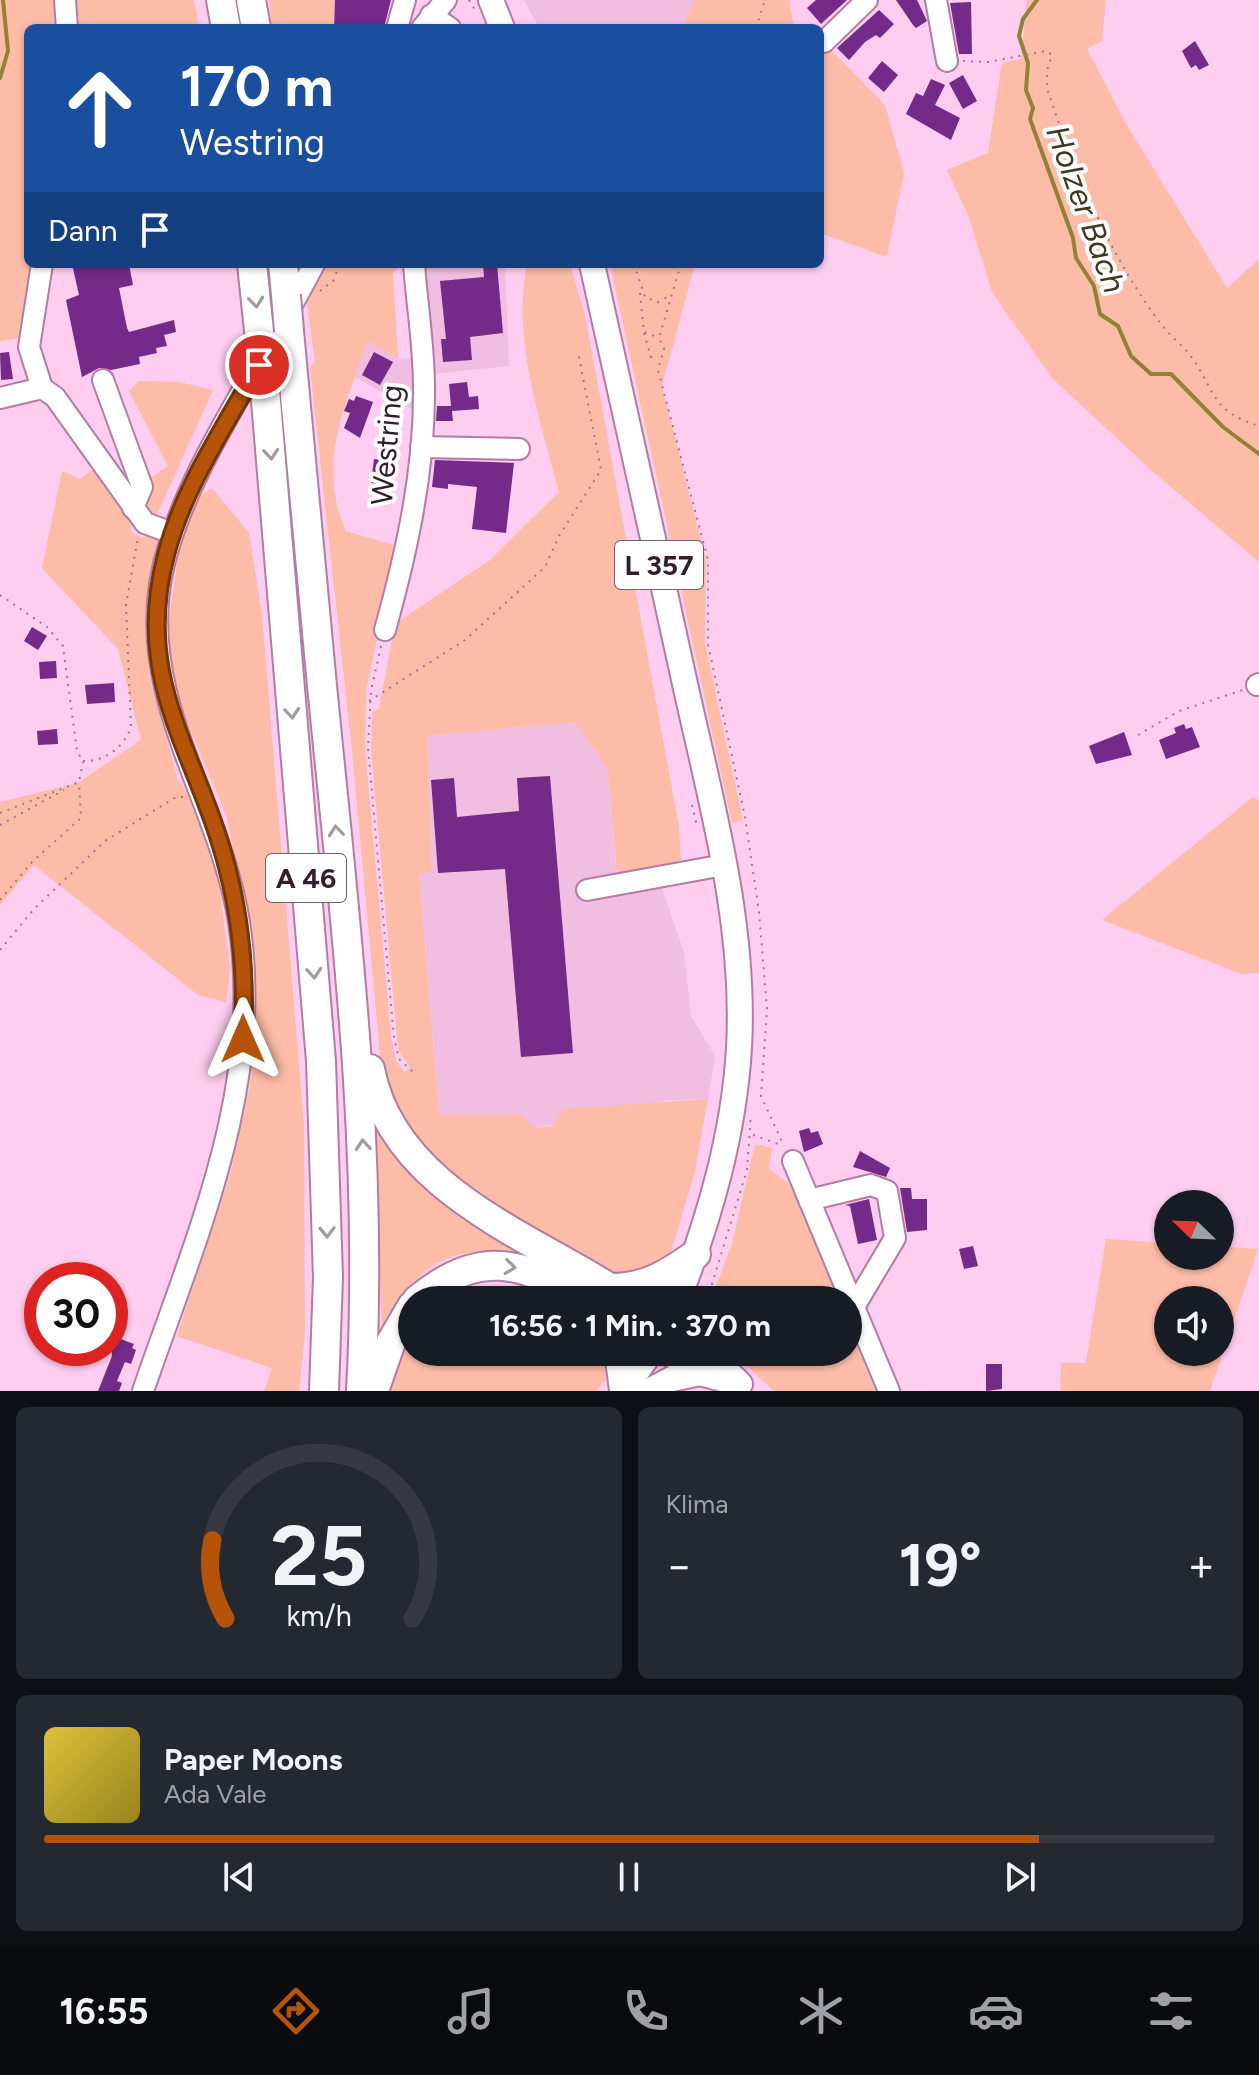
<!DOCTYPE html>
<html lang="de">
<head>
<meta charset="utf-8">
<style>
	:root { --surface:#171b24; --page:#242831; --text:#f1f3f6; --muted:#9ea1a6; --line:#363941; --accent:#b45309 }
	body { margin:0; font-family:Figtree,sans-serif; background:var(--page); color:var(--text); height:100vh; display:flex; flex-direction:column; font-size:30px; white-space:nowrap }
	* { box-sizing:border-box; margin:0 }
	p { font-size:26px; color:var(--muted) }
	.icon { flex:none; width:44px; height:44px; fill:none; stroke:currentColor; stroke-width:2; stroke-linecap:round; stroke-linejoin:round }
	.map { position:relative; height:1391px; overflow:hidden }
	.details { display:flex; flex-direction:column; gap:16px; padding:16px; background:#0d0f14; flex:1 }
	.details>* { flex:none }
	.banner { position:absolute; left:24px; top:24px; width:800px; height:244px; border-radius:12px; box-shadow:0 2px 6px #0004; background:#1a4fa0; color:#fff; overflow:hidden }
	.needle { width:52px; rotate:293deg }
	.buttons { position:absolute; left:1154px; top:1190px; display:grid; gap:16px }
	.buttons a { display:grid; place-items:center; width:80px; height:80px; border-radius:50%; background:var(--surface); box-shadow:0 2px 6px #0004; font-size:40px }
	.speed { position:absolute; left:24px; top:1262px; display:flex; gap:16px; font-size:40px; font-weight:700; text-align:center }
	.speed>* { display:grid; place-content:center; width:104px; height:104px; border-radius:50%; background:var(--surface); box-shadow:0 2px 6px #0004; line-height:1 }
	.speed .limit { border:12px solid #d22; background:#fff; color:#111 }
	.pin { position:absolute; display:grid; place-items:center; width:68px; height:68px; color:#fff; margin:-34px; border:4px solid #fff; border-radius:50%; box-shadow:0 2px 8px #0007 }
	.me { position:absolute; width:88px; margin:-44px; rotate:0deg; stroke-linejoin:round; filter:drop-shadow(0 0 6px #0008) }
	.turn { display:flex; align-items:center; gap:28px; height:168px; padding:0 24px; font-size:36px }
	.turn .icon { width:104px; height:104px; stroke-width:2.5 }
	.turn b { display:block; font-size:56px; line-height:68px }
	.then { display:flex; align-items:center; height:76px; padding:0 24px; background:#0003; gap:16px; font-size:30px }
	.big { font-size:60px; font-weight:700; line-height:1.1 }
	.details .card { flex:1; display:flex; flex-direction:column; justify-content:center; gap:12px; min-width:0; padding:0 28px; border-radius:12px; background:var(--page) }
	.details .dial { align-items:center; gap:0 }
	.dial svg { height:208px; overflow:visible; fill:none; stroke:var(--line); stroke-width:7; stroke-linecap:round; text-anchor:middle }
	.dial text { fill:var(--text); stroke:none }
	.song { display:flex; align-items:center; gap:24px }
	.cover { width:96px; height:96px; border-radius:12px; background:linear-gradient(135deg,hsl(50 70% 55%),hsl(50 70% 35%)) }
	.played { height:8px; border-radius:4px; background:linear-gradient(90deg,var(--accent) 85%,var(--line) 85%) }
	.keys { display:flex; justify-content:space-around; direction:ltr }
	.heat { display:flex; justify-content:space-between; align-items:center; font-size:44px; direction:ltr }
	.details .tiles { flex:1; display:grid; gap:16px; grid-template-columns:1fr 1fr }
	.card:last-child { grid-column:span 2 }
	.trip { position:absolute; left:398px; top:1286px; width:464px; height:80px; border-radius:40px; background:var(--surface); box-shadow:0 2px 6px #0004; font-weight:700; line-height:80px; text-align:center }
	.tab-bar { display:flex; height:128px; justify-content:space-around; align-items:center; background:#090b0e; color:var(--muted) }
	.tab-bar .icon { width:56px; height:56px }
	.tab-bar .current { color:var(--accent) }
	.tab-bar b { font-size:36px; color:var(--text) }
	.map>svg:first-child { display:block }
	.built { fill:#f1bde1 }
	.green { fill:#fcbca8; fill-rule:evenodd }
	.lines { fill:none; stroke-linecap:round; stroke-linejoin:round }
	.stream { stroke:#918238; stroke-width:4 }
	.building { fill:#732a88 }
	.minor-casing { stroke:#b47ca4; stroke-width:24 }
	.major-casing { stroke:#b47ca4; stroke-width:28 }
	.highway-casing { stroke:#b47ca4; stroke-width:32 }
	.path { stroke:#9d7992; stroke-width:2; stroke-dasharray:2 6; stroke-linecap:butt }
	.minor { stroke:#fff; stroke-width:20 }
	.major { stroke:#fff; stroke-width:24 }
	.highway { stroke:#fff; stroke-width:28 }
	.highway-bridge-casing { stroke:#b47ca4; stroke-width:32; stroke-linecap:butt }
	.highway-bridge { stroke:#fff; stroke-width:28 }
	.oneway { stroke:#a399a0 }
	.route-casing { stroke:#753606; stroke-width:20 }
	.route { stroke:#b45309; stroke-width:14 }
	.labels { text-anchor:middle; stroke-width:8; stroke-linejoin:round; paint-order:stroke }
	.shield { fill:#fff; stroke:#70616c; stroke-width:2 }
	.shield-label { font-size:28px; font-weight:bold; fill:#331d2d }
	.street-label { font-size:30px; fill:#331d2d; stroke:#fff }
	.water-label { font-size:32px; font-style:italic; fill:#3e3921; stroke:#fff }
</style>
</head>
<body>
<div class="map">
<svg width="1259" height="1391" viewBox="0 0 1259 1391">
	<rect width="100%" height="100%" fill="#fecdef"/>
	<g class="built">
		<polygon points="524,0 694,0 683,28 539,28"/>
		<polygon points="420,264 505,264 509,366 430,374"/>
		<polygon points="368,341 398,358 412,359 413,410 355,377"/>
		<polygon points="575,722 608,769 617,884 658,877 684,952 691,1016 715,1056 708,1099 669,1100 535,1128 519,1114 439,1115 419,873 432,872 427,736"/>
	</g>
	<g class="green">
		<polygon points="0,0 57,0 59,28 28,28 28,264 35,264 25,337 0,341"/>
		<polygon points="73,0 194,0 199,28 75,28"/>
		<polygon points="269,0 335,0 334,28 272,28"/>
		<polygon points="694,0 789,0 794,28 683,28"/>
		<polygon points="1027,0 1106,0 1102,41 1087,49 1128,127 1227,288 1259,259 1259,562 1151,470 1052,378 992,292 969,217 947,170 988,153 1002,63 1021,59"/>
		<polygon points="820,39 885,105 904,173 887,257 820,233"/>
		<path d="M 322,264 L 402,264 L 393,273 L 398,358 L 368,341 C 345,406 316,465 346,531 L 396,546 L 366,692 L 365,748 L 391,1037 L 396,1061 L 405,1073 L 410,1067 L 399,1051 L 397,1038 L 371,751 L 372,712 L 379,709 L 395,624 L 490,560 L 559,492 C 540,418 512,342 527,264 L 570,264 L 585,315 L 679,827 L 681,860 L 661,869 L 617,877 L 608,769 L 575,722 L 427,736 L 432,872 L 419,874 L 439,1115 L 519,1114 L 536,1128 L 552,1126 L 564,1109 L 708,1099 L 695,1171 L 671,1252 C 660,1267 630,1278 612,1273 L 466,1190 L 420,1153 L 382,1076 L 352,751 L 310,367 L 315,362 L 306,296 Z"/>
		<polygon points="610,264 695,264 662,386 706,560 705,644 743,820 732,823"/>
		<polygon points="139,381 179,382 213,390 155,519 145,514 147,480 168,466 129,391"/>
		<polygon points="96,468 130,519 131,532 142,538 149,535 161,539 147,604 149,675 178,780 197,808 218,878 230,969 226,1002 198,995 34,865 0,905 0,802 78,783 141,740 118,649 42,568 62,471 80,479"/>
		<polygon points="212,488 249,533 262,615 304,1126 305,1333 299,1391 264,1391 272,1368 177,1336 230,1175 249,1090 257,1027 248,927 227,817 178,700 166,641 180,543 190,502"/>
		<polygon points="1253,797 1259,800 1259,973 1242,974 1102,920"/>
		<path d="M 375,1119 L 396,1159 L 444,1203 L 537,1256 C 455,1244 420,1254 382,1332 Z"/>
		<polygon points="755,1144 772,1148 769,1169 797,1189 844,1300 711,1300 732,1244"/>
		<path d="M 1106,1239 L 1168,1243 L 1168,1256 L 1220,1256 L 1220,1246 L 1258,1249 L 1210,1391 L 1060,1391 L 1061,1363 L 1086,1363 ZM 1168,1300 L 1220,1300 L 1220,1352 L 1168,1352 Z"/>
		<polygon points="480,1288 512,1289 542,1300 448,1300"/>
		<polygon points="848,1309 883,1391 774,1391 731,1352 848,1352"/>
		<polygon points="412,1334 412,1352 611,1352 612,1373 596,1391 386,1391 399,1351"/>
	</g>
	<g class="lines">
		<g class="stream">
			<polyline points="1037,0 1023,19 1019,36 1028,63 1026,90 1033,108 1030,119 1073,238 1076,258 1094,286 1100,314 1118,326 1131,356 1151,374 1171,374 1223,427 1259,454"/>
			<polyline points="0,78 8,51 3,0"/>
		</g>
	</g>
	<g class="building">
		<polygon points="335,0 391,0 384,28 334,28"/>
		<polygon points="816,0 847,0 821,24 807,8"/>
		<polygon points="896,0 917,0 927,21 916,28 913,25"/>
		<polygon points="971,2 972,54 959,54 950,3"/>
		<polygon points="879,10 894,24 880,38 876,35 865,42 849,60 837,48"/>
		<polygon points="1195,41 1209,65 1199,70 1196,65 1191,68 1182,51"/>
		<polygon points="882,61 898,75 884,92 868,78"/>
		<polygon points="963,75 977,101 963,109 949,83"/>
		<polygon points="931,79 945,85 935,105 960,118 951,140 906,114 916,93 923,96"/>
		<polygon points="72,264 129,264 133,285 119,288 127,328 129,332 174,320 176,332 164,335 167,346 156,348 157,353 139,357 140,364 111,370 99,368 82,377 66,300 79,295"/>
		<polygon points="483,264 497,264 503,333 470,337 472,360 443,362 441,339 446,339 440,281 484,277"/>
		<polygon points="9,352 13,379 1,380 0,353"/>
		<polygon points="374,352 393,362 380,385 362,375"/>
		<polygon points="467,382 469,397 478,396 479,409 452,411 453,421 436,421 437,406 451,406 449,384"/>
		<polygon points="356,396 373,402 360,438 344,428 350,413 344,411 349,399 354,401"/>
		<polygon points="374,459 387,461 383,484 371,483"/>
		<polygon points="435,460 514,463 506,533 472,529 477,487 448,484 448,489 432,487"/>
		<polygon points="32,627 47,636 38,650 24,641"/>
		<polygon points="56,661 57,678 40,679 39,662"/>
		<polygon points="114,683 115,702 87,704 85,685"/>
		<polygon points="1184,724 1186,729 1192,727 1200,747 1166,759 1159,740 1176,733 1174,728"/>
		<polygon points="57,729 58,744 38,745 37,731"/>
		<polygon points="1124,732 1132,755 1096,764 1089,746"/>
		<polygon points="550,776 573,1053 521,1057 505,869 438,873 431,780 454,778 457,817 519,811 517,778"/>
		<polygon points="809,1128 811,1133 818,1131 823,1144 804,1152 799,1131"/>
		<polygon points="860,1151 890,1168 886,1177 853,1167"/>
		<polygon points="900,1188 911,1188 912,1199 927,1199 927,1230 907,1232"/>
		<polygon points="869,1199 877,1240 858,1244 850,1206 845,1205"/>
		<polygon points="973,1246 978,1266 964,1269 959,1249"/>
		<polygon points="110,1335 134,1344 132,1348 136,1350 131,1364 125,1362 117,1381 122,1383 119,1391 98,1391 112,1356"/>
		<polygon points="986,1364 1002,1364 1002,1389 986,1391"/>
	</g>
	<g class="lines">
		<g class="minor-casing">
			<g id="minor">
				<polyline points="65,0 67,28"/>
				<polyline points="936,0 947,61"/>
				<polyline points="431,15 450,28"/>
				<polyline points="397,28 405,0"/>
				<polyline points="422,28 446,0"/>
				<polyline points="824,42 867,0"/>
				<polyline points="42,264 29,347 42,388"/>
				<polyline points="103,380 142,487 133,508"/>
				<polyline points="0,398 42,388 55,397 145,523 172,533"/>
				<polyline points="421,447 519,449"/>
				<path d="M 385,630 C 407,551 425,469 424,387 C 424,346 417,305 414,264"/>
				<polyline points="1257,685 1259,684"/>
				<polyline points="587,890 724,865"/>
				<polyline points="793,1161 889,1391"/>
				<polyline points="809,1200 871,1185 887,1191 895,1238 854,1307"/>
				<path d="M 143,1391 C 195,1239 265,1086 239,922 C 221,806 141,705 160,584 C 176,481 266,360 314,264"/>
			</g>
		</g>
		<g class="major-casing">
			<g id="major">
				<polyline points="491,0 502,28"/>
				<path d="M 592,264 C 624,404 654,544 685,684 C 711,802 746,925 739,1048 C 734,1135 709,1219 678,1300"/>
				<polyline points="667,1352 700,1373 740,1384"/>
				<polyline points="705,1352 736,1380"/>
				<polyline points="623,1391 651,1352"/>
				<polyline points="649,1391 672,1379 700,1373"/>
			</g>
		</g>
		<g class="highway-casing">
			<g id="highway">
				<polyline points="221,0 226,28"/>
				<polyline points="251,0 256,28"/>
				<polyline points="252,264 260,340"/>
				<polyline points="283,264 286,295"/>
				<path d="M 289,331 C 302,470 314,608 328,746 C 350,961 373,1175 361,1391"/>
				<polyline points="264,377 321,1061 328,1277 324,1391"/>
				<path d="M 370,1069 C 393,1192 537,1238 629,1300"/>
				<path d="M 611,1288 C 646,1288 668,1274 696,1254"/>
				<path d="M 417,1300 C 478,1249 521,1260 585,1300"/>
				<polyline points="619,1352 624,1390"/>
				<polyline points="374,1391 391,1342 412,1306"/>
			</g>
		</g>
		<g class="path">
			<polyline points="469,0 475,10"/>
			<polyline points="756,28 765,0"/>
			<path d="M 963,61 L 988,62 L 1046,51 L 1052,55 L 1047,70 L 1047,88 C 1073,168 1110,257 1161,324 C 1169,335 1181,344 1190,355 C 1217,392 1209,410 1259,426"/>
			<polyline points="634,264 645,297 658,302 669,296"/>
			<polyline points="681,264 659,338 664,349 658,370 708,560 708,644 745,817 759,912 767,1009 761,1096 784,1146"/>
			<polyline points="320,291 333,281 340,264"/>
			<polyline points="640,293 644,332 657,337"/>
			<polyline points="644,333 652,361"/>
			<polyline points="0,595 47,627 63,646 77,751 82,760"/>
			<polyline points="381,646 371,691 368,748 394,1038 399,1059 414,1073"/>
			<polyline points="369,701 465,640 545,567 559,536 601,470 578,352"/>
			<polyline points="1138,735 1179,711 1243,690"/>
			<path d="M 83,761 C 105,762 124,747 131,727 L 126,605 L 138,537"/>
			<polyline points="692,805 697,826"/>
			<polyline points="0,813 79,782 83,762"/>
			<polyline points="0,825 64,790"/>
			<polyline points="0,900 32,862 81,818 79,782"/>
			<polyline points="0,950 34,909 105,841 176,797 183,797"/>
			<polyline points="753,1135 781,1145"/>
			<polyline points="707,1300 747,1170 751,1114"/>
		</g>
		<use href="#minor" class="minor"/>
		<use href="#major" class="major"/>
		<use href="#highway" class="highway"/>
		<g class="highway-bridge-casing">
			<g id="highway-bridge">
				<polyline points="286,295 289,331"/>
				<polyline points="260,340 264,377"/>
			</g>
		</g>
		<use href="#highway-bridge" class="highway-bridge"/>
	</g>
	<defs><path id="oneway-chevron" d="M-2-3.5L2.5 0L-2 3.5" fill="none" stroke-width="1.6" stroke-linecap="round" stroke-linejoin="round" transform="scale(2)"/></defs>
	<g class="oneway">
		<use href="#oneway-chevron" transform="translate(256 302) rotate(84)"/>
		<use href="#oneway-chevron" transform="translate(271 454) rotate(85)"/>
		<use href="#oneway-chevron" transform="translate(292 713) rotate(85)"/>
		<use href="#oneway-chevron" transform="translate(336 831) rotate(-96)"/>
		<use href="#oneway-chevron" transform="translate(314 973) rotate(85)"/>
		<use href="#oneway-chevron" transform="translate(363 1145) rotate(-94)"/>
		<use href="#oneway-chevron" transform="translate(327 1232) rotate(89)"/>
		<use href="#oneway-chevron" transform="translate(510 1267) rotate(7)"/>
	</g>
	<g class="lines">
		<g class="route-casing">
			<path id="route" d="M 243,1039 C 246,983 242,926 228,871 C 199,754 132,684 166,555 C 183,488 226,425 259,365"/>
		</g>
		<use href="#route" class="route"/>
	</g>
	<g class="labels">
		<g class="shield">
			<rect x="615" y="541" width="88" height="48" rx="6"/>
			<rect x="266" y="854" width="80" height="48" rx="6"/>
		</g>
		<g class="shield-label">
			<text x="659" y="575">L 357</text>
			<text x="306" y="888">A 46</text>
		</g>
		<g class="street-label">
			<text transform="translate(387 445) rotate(-85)" y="10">Westring</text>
		</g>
		<g class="water-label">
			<text transform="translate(1086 209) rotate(70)" y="11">Holzer Bach</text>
		</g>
	</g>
</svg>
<div class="buttons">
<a><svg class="needle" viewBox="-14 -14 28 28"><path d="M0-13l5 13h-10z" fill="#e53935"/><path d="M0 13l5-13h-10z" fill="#9ea1a6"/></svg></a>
<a><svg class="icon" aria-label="sound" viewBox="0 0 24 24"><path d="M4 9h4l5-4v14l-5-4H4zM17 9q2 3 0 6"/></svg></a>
</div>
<div class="speed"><div class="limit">30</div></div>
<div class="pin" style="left:259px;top:365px;background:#d93025"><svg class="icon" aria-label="arrive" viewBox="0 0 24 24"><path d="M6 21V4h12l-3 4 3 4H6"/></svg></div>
<svg class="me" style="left:243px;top:1039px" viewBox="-20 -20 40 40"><path d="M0-17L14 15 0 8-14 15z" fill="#b45309" stroke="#fff" stroke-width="4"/></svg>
<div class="trip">16:56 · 1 Min. · 370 m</div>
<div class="banner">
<div class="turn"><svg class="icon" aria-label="ahead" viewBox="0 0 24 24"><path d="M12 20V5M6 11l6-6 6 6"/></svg><div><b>170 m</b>Westring</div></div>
<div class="then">Dann<svg class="icon" aria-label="arrive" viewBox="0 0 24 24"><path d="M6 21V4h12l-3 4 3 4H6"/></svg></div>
</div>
</div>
<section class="details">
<div class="tiles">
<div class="card dial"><svg viewBox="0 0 100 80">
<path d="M14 69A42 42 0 1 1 86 69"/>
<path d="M14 69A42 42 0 0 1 9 39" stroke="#b45309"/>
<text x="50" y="56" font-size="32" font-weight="700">25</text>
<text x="50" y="72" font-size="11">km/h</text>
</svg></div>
<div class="card"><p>Klima</p>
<div class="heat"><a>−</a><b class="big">19°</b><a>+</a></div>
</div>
<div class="card">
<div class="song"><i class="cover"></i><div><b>Paper Moons</b><p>Ada Vale</p></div></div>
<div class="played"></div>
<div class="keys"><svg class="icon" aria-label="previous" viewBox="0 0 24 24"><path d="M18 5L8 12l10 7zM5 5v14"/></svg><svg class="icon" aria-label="pause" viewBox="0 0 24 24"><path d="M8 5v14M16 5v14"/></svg><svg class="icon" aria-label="next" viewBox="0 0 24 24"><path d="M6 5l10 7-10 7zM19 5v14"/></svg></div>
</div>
</div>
</section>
<nav class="tab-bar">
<b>16:55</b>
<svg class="icon current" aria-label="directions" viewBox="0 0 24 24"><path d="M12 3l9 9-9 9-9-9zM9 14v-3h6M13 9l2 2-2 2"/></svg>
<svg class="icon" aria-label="music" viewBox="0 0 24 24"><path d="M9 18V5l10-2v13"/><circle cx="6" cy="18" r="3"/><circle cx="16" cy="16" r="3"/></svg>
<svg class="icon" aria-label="phone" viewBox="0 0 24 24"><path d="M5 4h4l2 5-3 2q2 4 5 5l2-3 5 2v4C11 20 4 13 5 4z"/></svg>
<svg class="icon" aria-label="climate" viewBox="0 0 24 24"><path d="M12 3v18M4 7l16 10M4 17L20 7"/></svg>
<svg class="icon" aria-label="car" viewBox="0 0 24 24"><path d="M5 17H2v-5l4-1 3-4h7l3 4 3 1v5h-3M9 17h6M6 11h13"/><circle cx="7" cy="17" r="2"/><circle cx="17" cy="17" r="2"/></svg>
<svg class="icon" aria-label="filters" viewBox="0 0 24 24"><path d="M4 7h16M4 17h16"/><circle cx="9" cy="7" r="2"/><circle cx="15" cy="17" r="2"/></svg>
</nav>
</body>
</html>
